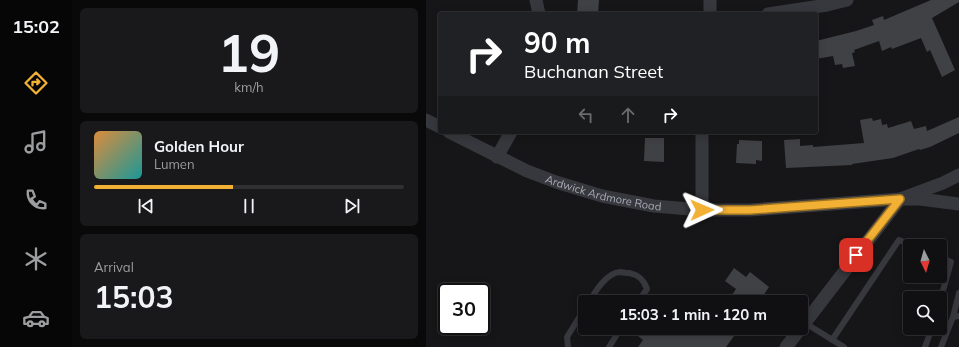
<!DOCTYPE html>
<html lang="en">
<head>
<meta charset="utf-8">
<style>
	:root { --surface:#101012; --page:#19191b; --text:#f1f3f6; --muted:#9c9d9f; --line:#303032; --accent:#f2b134 }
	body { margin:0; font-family:Mulish,sans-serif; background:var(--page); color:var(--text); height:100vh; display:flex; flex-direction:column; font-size:15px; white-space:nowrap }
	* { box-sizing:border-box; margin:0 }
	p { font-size:13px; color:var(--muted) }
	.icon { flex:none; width:22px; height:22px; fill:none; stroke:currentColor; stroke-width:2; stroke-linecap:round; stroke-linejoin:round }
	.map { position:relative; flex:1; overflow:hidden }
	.details { display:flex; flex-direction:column; gap:8px; padding:8px; background:#09090a; width:354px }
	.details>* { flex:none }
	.guide { position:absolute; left:12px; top:12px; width:380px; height:122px; border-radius:4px; box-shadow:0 2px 10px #0003,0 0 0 1px var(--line); background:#202124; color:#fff; overflow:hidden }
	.needle { width:26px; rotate:175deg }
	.controls { position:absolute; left:477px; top:239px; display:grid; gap:8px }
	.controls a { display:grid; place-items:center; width:44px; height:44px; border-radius:4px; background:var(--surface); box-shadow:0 2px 10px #0003,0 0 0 1px var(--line); font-size:20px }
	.speed { position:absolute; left:12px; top:283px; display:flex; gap:8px; font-size:20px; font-weight:700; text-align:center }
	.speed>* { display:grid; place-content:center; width:52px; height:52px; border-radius:50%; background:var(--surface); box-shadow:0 2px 10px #0003,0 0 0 1px var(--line); line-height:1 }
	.speed .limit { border:2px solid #111; border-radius:6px; background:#fff; color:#111 }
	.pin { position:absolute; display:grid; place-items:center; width:34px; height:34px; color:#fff; margin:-17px; border-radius:8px; box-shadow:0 2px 6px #0006 }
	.me { position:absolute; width:44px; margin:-22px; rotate:89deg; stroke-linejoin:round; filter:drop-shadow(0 0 3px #0008) }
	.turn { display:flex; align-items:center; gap:14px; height:84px; padding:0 20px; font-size:18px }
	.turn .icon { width:52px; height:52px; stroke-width:2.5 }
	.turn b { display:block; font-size:28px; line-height:34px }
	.lanes { display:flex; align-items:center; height:38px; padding:0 20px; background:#0003; justify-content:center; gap:20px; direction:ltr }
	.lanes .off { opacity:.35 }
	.big { font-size:30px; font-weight:700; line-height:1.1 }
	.details .card { flex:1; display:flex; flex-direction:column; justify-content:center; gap:6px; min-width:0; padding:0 14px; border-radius:6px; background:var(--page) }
	.details .dial { align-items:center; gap:0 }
	.dial b { font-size:52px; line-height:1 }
	.song { display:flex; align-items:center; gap:12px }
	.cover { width:48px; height:48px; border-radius:6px; background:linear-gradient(135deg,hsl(30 70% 55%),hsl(180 70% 35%)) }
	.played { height:4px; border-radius:2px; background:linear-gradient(90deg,var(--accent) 45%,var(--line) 45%) }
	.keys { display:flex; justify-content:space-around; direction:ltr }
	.trip { position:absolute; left:152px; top:295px; width:230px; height:40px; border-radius:4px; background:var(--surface); box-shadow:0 2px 10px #0003,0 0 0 1px var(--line); font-weight:700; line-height:40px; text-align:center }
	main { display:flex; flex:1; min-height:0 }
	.dock { display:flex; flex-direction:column; width:72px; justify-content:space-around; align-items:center; background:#060607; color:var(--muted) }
	.dock .icon { width:28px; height:28px }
	.dock .active { color:var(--accent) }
	.dock b { font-size:18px; color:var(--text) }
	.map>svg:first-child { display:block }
	.building { fill:#404145 }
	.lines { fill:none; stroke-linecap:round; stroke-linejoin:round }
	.lane { stroke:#37383d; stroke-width:6 }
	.street { stroke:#37383d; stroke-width:13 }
	.route-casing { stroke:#9d7322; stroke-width:10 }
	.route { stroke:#f2b134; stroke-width:7 }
	.labels { text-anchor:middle; stroke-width:4; stroke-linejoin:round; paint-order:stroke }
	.street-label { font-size:11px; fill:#a8adb8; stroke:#111113 }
</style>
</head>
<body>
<main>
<nav class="dock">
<b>15:02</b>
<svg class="icon active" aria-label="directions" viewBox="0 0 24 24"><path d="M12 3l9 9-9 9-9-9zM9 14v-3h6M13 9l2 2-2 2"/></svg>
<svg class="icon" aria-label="music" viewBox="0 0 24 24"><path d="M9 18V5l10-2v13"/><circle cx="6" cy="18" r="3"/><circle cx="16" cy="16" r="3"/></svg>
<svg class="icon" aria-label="phone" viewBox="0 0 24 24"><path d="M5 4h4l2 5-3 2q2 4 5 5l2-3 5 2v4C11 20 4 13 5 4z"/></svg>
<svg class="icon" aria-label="climate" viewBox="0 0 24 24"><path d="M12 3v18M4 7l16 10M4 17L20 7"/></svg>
<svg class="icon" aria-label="car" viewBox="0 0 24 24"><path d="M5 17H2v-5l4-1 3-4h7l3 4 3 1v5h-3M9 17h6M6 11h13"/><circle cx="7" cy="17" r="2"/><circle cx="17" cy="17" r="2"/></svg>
</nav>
<section class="details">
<div class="card dial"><b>19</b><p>km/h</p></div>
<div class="card">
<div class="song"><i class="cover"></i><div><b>Golden Hour</b><p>Lumen</p></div></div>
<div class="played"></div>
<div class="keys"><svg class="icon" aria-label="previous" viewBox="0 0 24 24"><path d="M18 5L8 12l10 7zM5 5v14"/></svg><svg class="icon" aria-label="pause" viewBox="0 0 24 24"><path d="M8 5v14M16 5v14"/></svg><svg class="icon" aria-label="next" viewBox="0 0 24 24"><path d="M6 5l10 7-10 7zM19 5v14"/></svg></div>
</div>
<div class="card"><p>Arrival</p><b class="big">15:03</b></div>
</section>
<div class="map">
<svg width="533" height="347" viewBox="0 0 533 347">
	<rect width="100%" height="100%" fill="#161618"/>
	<g class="building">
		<polygon points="152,0 173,0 172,14 151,14"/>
		<polygon points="505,0 533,0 533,2 506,18 529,70 516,77 504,50 501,52 495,38 466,49 465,47 456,51 453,41 428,50 429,52 426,53 429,66 417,68 416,64 409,65 407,56 390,59 390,41 430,31 448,25 446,20 457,16 458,20"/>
		<polygon points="533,117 533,133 504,147 494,150 493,149 467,158 426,164 426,165 360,168 358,140 374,139 374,146 387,145 387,147 438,143 434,120 446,118 447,121 455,119 456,125 461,124 462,128 485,121 488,129 500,126 501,131"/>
		<polygon points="219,138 238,138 238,162 218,161"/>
		<polygon points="313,140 336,141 336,161 330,160 330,164 310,163 311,144 313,144"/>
		<polygon points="308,268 320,277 324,272 343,287 333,302 301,302 310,289 299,281"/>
		<polygon points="218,328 314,328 300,347 212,347 217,340 212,336"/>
	</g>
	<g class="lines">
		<g class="lane">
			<polyline points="514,257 525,262 514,301"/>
			<path d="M 163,302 C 169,292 180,273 194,272 C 196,272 200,273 203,273 C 213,275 218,280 221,289 L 212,302"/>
			<polyline points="527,317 533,293"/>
			<polyline points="379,323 418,347"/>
			<polyline points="406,340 473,240 488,246"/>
			<polyline points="142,347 141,337 159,308"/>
			<polyline points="183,347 195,328"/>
			<polyline points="499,347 506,328"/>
			<polyline points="515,347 527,317 533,316"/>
		</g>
		<g class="street">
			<polyline points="110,0 113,14"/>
			<polyline points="284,14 284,0"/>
			<polyline points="342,14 401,5 421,0"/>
			<polyline points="0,120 14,127"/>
			<path id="s1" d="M 23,132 L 101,171 L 130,182 L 176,196 L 228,206 L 276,210 L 324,210 L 474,199 L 494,199 L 533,204"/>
			<polyline points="276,132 276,210"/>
			<polyline points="71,157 85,132"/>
			<polyline points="375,328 474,199 517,183 533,175"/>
			<polyline points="360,347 375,328"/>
		</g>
	</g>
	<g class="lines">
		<g class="route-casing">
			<polyline id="route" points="276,210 324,210 474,199 430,255"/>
		</g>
		<use href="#route" class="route"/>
	</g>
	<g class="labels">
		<g class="street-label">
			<text dy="4" stroke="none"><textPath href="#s1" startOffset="167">Ardwick Ardmore Road</textPath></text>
		</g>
	</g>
</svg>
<div class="controls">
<a><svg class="needle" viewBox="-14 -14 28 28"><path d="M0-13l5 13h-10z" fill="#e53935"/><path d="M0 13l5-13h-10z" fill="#9c9d9f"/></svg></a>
<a><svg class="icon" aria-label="search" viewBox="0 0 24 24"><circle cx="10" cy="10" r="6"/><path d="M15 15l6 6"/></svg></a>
</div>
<div class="speed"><div class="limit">30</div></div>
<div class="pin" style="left:430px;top:255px;background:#d93025"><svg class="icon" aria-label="arrive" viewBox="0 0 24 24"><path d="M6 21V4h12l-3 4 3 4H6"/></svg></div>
<svg class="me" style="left:276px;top:210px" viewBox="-20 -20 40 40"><path d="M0-17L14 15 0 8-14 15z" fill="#f2b134" stroke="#fff" stroke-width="4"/></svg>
<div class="trip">15:03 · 1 min · 120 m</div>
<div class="guide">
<div class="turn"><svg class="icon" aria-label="right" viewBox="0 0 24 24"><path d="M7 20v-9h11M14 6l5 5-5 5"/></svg><div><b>90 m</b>Buchanan Street</div></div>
<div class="lanes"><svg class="icon off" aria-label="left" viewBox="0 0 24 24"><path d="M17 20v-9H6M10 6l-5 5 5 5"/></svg><svg class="icon off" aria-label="ahead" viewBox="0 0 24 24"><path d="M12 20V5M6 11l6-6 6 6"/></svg><svg class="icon" aria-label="right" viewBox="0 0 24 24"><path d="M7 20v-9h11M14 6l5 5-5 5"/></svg></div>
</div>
</div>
</main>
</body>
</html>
